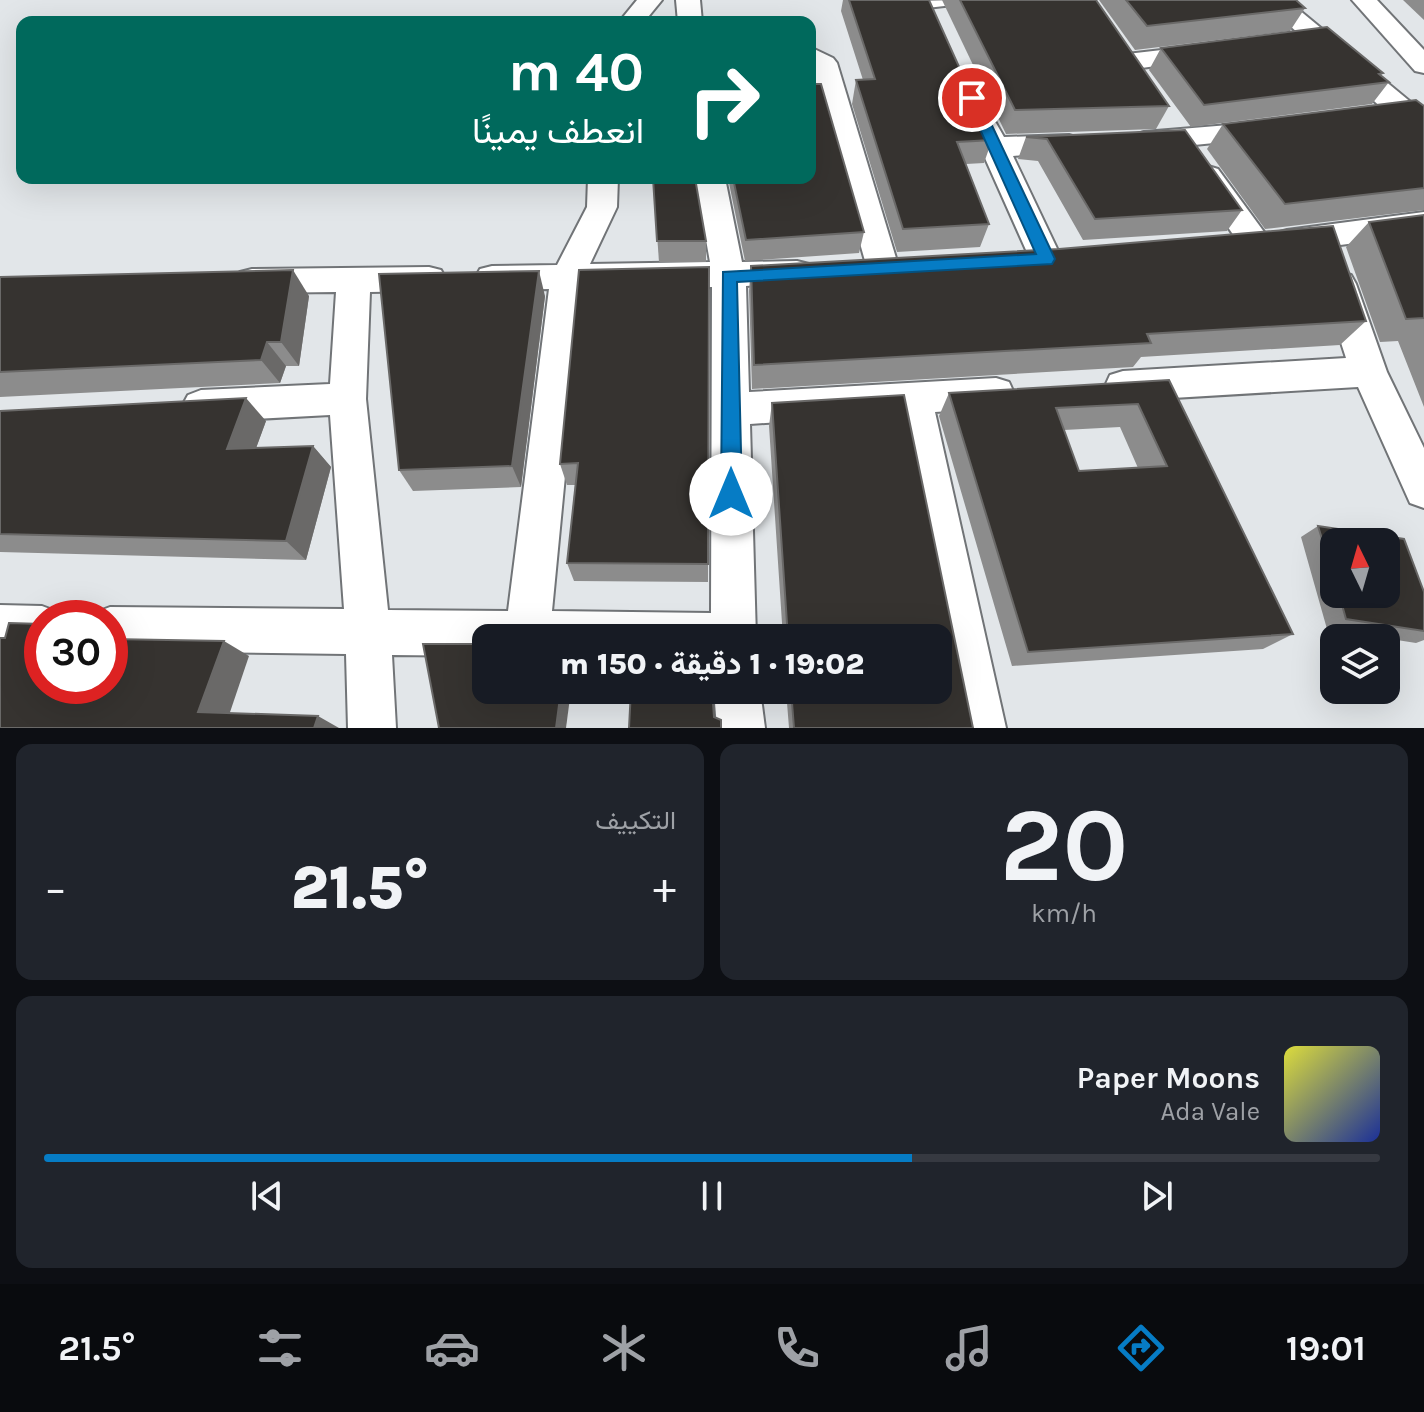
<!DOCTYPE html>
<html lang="ar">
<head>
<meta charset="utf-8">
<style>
	:root { --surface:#171b24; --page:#20242c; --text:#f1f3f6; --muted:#9ea1a6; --line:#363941; --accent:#067cc5 }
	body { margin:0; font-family:Karla,Vazirmatn,sans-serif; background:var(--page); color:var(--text); direction:rtl; height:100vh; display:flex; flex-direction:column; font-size:30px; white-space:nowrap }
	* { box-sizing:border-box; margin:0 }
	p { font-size:26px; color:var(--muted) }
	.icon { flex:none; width:44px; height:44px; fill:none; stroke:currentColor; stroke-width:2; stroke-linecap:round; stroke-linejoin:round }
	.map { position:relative; height:728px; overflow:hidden; direction:ltr }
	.sheet { display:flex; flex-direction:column; gap:16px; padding:16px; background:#0d0f14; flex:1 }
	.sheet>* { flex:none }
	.hud { position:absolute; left:16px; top:16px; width:800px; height:168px; border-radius:16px; box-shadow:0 8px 32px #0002; direction:rtl; background:#00695c; color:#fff; overflow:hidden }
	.needle { width:52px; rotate:355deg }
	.tools { position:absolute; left:1320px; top:528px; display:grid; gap:16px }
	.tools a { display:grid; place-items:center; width:80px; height:80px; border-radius:16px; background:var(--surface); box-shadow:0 8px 32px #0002; font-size:40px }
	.speed { position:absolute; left:24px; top:600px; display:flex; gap:16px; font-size:40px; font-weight:700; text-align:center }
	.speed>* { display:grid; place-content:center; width:104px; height:104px; border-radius:50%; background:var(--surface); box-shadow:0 8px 32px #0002; line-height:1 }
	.speed .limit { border:12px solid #d22; background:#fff; color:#111 }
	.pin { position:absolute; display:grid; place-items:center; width:68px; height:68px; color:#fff; margin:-34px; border:4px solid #fff; border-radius:50%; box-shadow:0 2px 8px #0007 }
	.me { position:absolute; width:88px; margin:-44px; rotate:0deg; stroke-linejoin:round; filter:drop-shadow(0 0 6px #0008) }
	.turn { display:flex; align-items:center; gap:28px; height:168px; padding:0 40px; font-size:36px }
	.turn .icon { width:104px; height:104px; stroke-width:2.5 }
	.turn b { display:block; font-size:56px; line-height:68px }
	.big { font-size:60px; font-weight:800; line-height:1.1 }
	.sheet .card { flex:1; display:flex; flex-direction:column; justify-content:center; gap:12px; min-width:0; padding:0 28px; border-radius:16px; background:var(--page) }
	.sheet .dial { align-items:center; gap:0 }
	.dial b { font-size:104px; line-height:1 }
	.song { display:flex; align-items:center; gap:24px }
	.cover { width:96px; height:96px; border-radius:12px; background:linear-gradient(135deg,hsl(60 70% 55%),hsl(230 70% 35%)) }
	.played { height:8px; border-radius:4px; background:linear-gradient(90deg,var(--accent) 65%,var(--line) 65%) }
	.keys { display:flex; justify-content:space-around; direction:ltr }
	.heat { display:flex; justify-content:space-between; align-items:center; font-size:44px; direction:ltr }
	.sheet .tiles { flex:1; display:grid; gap:16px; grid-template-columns:1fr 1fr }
	.card:last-child { grid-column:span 2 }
	.trip { position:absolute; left:472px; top:624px; width:480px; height:80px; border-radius:16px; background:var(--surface); box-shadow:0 8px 32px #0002; font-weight:800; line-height:80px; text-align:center; direction:rtl }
	.menu { display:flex; height:128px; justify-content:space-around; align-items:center; background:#090b0e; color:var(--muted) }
	.menu .icon { width:56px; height:56px }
	.menu .selected { color:var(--accent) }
	.menu b { font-size:36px; color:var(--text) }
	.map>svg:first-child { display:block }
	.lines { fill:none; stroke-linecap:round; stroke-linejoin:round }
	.street-casing { stroke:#717477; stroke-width:4 }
	.street { fill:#fff; fill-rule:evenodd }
	.wall { fill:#8c8c8c; fill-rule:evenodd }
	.shaded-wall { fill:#6a6968 }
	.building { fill:#363330; stroke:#6a6968; stroke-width:2; fill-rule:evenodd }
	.route { fill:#067cc5; stroke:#045180; stroke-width:2 }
</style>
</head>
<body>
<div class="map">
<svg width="1424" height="728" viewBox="0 0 1424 728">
	<rect width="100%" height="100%" fill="#e2e6e9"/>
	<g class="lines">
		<g class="street-casing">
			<g id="street">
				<polygon points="637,0 662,0 644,22 619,22"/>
				<polygon points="676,0 700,0 702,22 678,22"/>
				<polygon points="957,0 953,5 927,8 915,1"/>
				<polygon points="1261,0 1287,0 1424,113 1424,134 1393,118"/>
				<polygon points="1352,0 1377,0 1424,50 1424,73 1415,71"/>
				<polygon points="1205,45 1218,53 1214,58 1127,70 1114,62 1127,54"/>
				<polygon points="810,47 833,58 837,63 899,268 895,277 883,280 871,277 867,268 810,66"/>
				<polygon points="986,120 996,123 1004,137 1069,135 1079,138 1083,144 1079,150 1013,156 1062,259 1057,267 1046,271 1035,267 1030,259 972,129 976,123"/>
				<polygon points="1265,122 1275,125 1279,131 1275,137 1144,150 1134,147 1130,141 1134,135 1144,132"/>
				<polygon points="1208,166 1218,169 1267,236 1272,244 1267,252 1256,255 1245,252 1193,176 1198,169"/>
				<path d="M 588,178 L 618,178 L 617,207 L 590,264 L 710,262 L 695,178 L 725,178 L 742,262 L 797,261 L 809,264 L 813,273 L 809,282 L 746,286 L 749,392 L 996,378 L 1009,382 L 1014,393 L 1009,404 L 996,408 L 935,412 L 1006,728 L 958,728 L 898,414 L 750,424 L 756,638 L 486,638 L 486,656 L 392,655 L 396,728 L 348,728 L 346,654 L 110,651 L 110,618 L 92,618 L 94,613 L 110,607 L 344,609 L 330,415 L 201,422 L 188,417 L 182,406 L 188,395 L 201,390 L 330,384 L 336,292 L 252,293 L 240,290 L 235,281 L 240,272 L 252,269 L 429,267 L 441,270 L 446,279 L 441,288 L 429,291 L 370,292 L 366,399 L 388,610 L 508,611 L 549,289 L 492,290 L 480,287 L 475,278 L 480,269 L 492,266 L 557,265 L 587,207 ZM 712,287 L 711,613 L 552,611 L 583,289 Z"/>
				<polygon points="1424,212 1424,234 1287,252 1276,249 1271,241 1276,233 1287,230"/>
				<polygon points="1339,272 1351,275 1356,284 1387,372 1424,448 1424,508 1410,503 1358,387 1123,401 1110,397 1105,386 1110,375 1123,371 1346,358 1322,284 1327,275"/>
				<polygon points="0,605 42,606 58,612 60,618 42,618 42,650 0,649"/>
				<polygon points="714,690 760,690 765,728 717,728"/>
			</g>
		</g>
		<use href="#street" class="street"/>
	</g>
	<g class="wall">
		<polygon points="843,0 929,0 992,140 984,163 966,164 989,224 980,247 897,252 852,104 856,80 863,80 841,11"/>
		<polygon points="942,0 1096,0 1169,106 1156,129 1006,134"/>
		<polygon points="1099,0 1296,0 1305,8 1290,31 1135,50"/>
		<polygon points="1403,0 1424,0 1424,20"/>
		<polygon points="1161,48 1383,73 1381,75 1389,82 1372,104 1191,127 1149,70"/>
		<polygon points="1424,106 1424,210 1265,229 1207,149 1223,124"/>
		<polygon points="1185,130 1242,210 1227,231 1083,240 1038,161 1018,159 1026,137"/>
		<polygon points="653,178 706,241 706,262 659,262"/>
		<polygon points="728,178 810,178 864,232 859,253 745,261"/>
		<polygon points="1424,215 1424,407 1398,341 1380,342 1346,247 1369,222"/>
		<polygon points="751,266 1366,321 1340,345 1141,357 1133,367 752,389 749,291"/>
		<polygon points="709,267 708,582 574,581 567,563 575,485 567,485 560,464"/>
		<polygon points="0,277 309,296 299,366 286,366 280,383 0,397"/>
		<polygon points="545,296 521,487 413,491 399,470"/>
		<path d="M 1169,380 L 1293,634 L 1263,649 L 1012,666 L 939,416 L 949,393 ZM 1120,427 L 1138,468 L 1079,471 L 1064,430 Z"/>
		<polygon points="904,395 973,728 789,728 786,690 938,690 938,638 783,638 769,426 772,403"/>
		<polygon points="0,411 266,421 256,448 313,446 331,467 306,560 0,552"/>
		<path d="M 1318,526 L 1424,592 L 1424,640 L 1416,643 L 1327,629 L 1301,537 ZM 1334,542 L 1386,594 L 1334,594 Z"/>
	</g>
	<g class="shaded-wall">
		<polygon points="293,270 309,296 299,366 281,342"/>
		<polygon points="539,271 545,296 521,487 512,466"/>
		<polygon points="267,342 286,366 280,383 261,360"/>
		<polygon points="246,398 266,421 248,470 227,449"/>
		<polygon points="313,446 331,467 306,560 286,541"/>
		<polygon points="224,641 249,656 226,724 198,712"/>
		<polygon points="561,690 571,690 566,728 556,728"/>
		<polygon points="318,716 339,728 314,728"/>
	</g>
	<g class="building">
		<polygon points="849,0 929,0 992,140 957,142 989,224 903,229 856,80 875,79"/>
		<polygon points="960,0 1096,0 1169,106 1015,110"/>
		<polygon points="1126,0 1296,0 1305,8 1147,26"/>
		<polygon points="1327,27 1383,73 1379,74 1389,82 1204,105 1161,48"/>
		<polygon points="810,84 821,84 864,232 746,240 733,178 810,178"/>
		<polygon points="1416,100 1424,106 1424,188 1285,204 1223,124"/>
		<polygon points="1185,130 1242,210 1095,219 1047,139 1026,137"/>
		<polygon points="653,178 695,178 706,241 657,241"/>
		<polygon points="1424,215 1424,318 1406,319 1369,222"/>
		<polygon points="1333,226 1366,321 1147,334 1151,343 754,365 751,266 1059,249"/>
		<polygon points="709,267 708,564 567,563 578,463 560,464 579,270"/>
		<polygon points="293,270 281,342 267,342 261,360 0,372 0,277"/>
		<polygon points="539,271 512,466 399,470 379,274"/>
		<path d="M 1169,380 L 1293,634 L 1028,652 L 949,393 ZM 1138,404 L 1167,466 L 1079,471 L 1056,408 Z"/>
		<polygon points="904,395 973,728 794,728 791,690 938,690 938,638 788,638 772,403"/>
		<polygon points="246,398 227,449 313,446 286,541 0,534 0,411"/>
		<polygon points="1318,526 1404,539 1424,592 1424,631 1346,619 1339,594 1386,594 1386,542 1334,542 1334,578"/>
		<polygon points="9,623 42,624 42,686 110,686 110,639 224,641 198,712 318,716 314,728 0,728 0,638 5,638"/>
		<polygon points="477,636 569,637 486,638 486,690 561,690 556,728 439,728 423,644 474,644"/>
		<polygon points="631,690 712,690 714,717 721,720 721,728 629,728"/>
	</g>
	<polygon class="route" points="968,95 979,98 1055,259 1052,264 737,282 742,494 739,501 724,501 721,494 723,272 1036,254 966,98"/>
</svg>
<div class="tools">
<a><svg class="needle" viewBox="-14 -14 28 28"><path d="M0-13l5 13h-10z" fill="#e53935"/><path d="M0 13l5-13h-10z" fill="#9ea1a6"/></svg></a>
<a><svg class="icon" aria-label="layers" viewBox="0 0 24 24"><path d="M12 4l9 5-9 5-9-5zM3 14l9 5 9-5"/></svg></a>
</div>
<div class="speed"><div class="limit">30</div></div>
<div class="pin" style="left:972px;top:98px;background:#d93025"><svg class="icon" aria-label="arrive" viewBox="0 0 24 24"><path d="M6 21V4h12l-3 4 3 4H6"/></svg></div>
<svg class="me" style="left:731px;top:494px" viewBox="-20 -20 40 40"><circle r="19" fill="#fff"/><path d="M0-13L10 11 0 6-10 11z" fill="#067cc5"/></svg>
<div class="trip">19:02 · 1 دقيقة · 150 m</div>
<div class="hud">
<div class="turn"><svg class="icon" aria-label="right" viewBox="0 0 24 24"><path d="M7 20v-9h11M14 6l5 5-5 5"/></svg><div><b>40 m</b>انعطف يمينًا</div></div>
</div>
</div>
<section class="sheet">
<div class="tiles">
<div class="card dial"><b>20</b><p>km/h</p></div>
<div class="card"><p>التكييف</p>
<div class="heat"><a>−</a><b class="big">21.5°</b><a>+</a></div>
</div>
<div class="card">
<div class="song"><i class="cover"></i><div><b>Paper Moons</b><p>Ada Vale</p></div></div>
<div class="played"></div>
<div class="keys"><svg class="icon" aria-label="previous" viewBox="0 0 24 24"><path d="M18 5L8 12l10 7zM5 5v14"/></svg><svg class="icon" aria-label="pause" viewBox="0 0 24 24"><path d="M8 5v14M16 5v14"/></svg><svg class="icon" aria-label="next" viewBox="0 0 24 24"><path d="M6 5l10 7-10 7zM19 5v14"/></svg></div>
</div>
</div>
</section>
<nav class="menu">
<b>19:01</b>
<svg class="icon selected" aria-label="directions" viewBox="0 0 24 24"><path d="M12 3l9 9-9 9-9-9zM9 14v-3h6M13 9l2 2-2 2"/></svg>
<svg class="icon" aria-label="music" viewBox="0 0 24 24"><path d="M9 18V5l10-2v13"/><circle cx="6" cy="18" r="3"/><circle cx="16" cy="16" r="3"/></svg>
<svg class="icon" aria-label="phone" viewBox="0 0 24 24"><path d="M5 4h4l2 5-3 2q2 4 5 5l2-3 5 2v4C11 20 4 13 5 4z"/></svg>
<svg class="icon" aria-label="climate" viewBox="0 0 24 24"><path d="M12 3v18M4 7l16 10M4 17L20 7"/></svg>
<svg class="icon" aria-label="car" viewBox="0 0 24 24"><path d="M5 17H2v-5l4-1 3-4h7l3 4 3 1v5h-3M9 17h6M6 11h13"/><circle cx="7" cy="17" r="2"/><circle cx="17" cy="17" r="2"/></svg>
<svg class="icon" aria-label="filters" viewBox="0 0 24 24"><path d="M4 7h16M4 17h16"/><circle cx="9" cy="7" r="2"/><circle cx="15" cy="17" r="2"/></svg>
<b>21.5°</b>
</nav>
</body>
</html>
